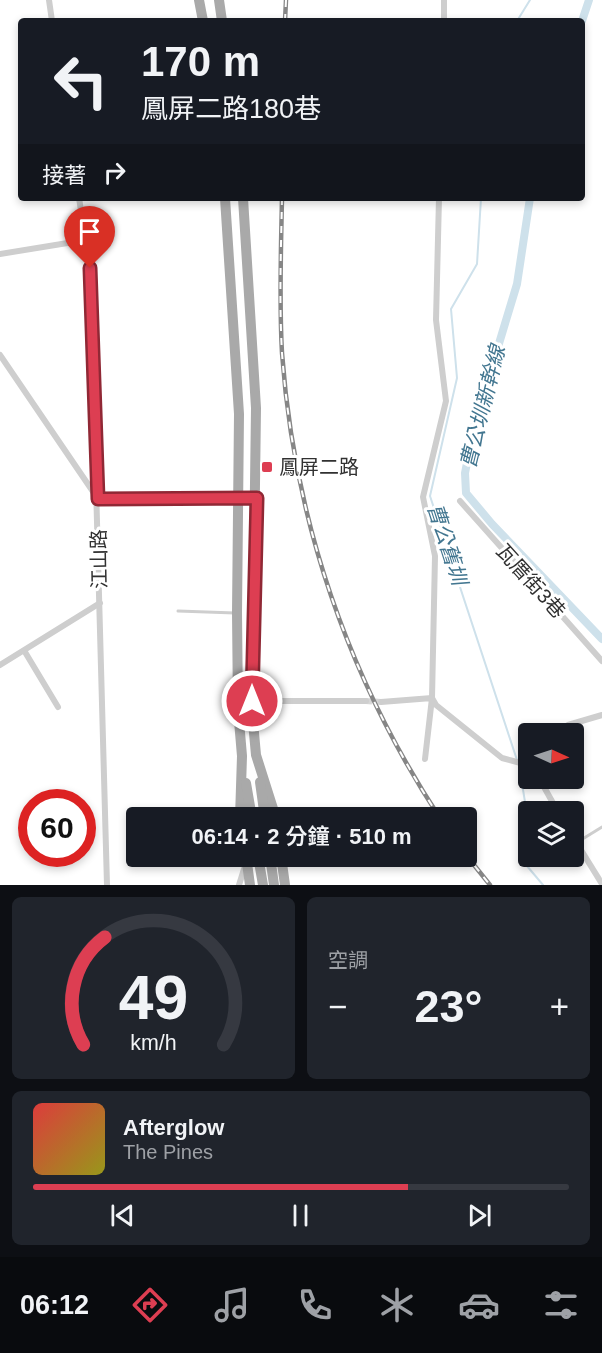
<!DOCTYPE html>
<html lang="zh-TW">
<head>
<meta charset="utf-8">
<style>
	:root { --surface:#171b24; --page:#20242c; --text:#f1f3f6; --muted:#9ea1a6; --line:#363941; --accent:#dd3e52 }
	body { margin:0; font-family:Helvetica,"Noto Sans TC",sans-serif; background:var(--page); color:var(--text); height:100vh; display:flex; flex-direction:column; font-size:22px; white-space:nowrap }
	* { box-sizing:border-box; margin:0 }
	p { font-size:20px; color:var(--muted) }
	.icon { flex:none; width:33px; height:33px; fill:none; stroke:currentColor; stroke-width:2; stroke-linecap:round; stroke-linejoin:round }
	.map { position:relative; height:885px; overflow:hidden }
	.details { display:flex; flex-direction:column; gap:12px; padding:12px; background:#0d0f14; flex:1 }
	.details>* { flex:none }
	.banner { position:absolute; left:18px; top:18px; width:567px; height:183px; border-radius:6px; box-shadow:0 3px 9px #0003; background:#171b24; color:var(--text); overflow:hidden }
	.needle { width:39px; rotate:93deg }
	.controls { position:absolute; left:518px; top:723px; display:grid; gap:12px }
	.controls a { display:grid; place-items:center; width:66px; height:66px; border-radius:6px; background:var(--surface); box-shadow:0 3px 9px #0003; font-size:30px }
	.speed { position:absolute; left:18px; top:789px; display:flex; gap:12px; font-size:30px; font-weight:700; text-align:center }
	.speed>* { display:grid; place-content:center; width:78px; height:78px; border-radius:50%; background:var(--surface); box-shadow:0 3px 9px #0003; line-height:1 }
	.speed .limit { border:9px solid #d22; background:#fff; color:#111 }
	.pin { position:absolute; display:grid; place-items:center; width:51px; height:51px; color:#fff; margin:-62px -26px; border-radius:50% 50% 50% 0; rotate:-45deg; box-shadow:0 0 6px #0007 }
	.pin .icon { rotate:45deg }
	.me { position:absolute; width:66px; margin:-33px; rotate:0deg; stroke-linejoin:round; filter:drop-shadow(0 0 4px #0008) }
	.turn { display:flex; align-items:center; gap:21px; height:126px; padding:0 24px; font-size:27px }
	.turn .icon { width:78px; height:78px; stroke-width:2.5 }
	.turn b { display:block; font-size:42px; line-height:51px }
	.then { display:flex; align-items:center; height:57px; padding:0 24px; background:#0003; gap:12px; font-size:22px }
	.big { font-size:45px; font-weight:600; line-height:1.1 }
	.details .widget { flex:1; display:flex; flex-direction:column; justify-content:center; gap:9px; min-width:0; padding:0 21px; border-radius:9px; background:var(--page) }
	.details .dial { align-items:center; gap:0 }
	.dial svg { height:156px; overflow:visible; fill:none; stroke:var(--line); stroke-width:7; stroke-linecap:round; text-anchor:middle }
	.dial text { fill:var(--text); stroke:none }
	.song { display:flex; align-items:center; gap:18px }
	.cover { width:72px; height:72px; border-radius:9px; background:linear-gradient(135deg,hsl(0 70% 55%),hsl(60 70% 35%)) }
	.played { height:6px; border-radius:3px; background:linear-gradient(90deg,var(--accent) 70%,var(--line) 70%) }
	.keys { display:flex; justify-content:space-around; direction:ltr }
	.heat { display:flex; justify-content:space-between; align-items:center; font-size:33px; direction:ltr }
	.details .tiles { flex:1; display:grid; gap:12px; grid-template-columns:1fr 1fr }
	.widget:last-child { grid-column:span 2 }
	.trip { position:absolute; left:126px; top:807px; width:351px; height:60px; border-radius:6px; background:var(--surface); box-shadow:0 3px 9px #0003; font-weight:600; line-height:60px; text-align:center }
	.tabs { display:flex; height:96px; justify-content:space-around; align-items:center; background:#090b0e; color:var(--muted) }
	.tabs .icon { width:42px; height:42px }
	.tabs .on { color:var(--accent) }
	.tabs b { font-size:27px; color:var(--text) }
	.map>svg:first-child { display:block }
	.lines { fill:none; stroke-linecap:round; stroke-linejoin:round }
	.stream { stroke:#cee1eb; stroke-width:2 }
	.canal { stroke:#cee1eb; stroke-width:8 }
	.minor-tunnel { stroke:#d6d6d6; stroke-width:6; stroke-dasharray:6 3; stroke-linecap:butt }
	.service { stroke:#cecece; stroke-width:3 }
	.minor { stroke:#cecece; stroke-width:6 }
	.primary { stroke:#a9a9a9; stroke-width:10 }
	.rail-casing { stroke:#868686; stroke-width:4.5 }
	.rail { stroke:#fff; stroke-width:2; stroke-dasharray:7; stroke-linecap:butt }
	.route-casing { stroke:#902835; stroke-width:15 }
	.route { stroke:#dd3e52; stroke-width:10 }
	.poi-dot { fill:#dd3e52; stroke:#fff; stroke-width:2 }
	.labels { text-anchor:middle; stroke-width:6; stroke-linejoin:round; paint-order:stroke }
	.poi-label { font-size:20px; fill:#313131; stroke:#fff; text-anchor:start }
	.street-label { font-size:20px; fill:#313131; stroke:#fff }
	.water-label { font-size:21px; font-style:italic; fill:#427690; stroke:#fff }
</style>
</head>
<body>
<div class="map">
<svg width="602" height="885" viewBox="0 0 602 885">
	<rect width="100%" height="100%" fill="#fff"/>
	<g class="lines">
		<g class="stream">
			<polyline points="517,21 530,0"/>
			<polyline points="481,198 477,264 451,309 457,378 430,496 517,760"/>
			<polyline points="519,765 525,802 527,866 543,885"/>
		</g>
		<g class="canal">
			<polyline points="582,21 589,0"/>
			<polyline points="530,198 517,284 475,423 465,473 466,493 492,524 602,639"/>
		</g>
		<polyline class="minor-tunnel" points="366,701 381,702"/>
		<g class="service">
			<polyline points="178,611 235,613"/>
			<polyline points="576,843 602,827"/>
		</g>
		<g class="minor">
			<polyline points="49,0 52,21"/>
			<polyline points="444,21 444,0"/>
			<polyline points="79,198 90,268 107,885"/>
			<polyline points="439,198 436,320 446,401 423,497 435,556 432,698 436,705 502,758 528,765"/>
			<polyline points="0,254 86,240"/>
			<polyline points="0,355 98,499 256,498"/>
			<polyline points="460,501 602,661"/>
			<polyline points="25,652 58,707"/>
			<polyline points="0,665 100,603"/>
			<polyline points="252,701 366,701"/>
			<polyline points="381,702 432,698 425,759"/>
			<polyline points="554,734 568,725 602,715"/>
			<polyline points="539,778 558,812"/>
			<polyline points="573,837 602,884"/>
			<polyline points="239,885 245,866"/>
		</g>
		<g class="primary">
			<polyline points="199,0 203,21"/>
			<polyline points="219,0 222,21"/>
			<polyline points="225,198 239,414 237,613 238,709 242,756 240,818"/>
			<polyline points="243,198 256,408 252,711 256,755 276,818"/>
			<polyline points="260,782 265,818"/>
			<polyline points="246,783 252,818"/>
			<polyline points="246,856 250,885"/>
			<polyline points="258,856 263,885"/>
			<polyline points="270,856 274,885"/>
			<polyline points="281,856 285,885"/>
		</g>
		<g class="rail-casing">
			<g id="rail">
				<polyline points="285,21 286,0"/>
				<path d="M 282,198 C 281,250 279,301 282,353 C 294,520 348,678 440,818"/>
				<polyline points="466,855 490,885"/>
			</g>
		</g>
		<use href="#rail" class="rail"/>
	</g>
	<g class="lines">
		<g class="route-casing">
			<polyline id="route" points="90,268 98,499 257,498 252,701"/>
		</g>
		<use href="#route" class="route"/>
	</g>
	<rect class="poi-dot" x="261" y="461" width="12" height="12" rx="3"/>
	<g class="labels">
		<g class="poi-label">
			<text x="279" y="474">鳳屏二路</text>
		</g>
		<g class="street-label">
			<text transform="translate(99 559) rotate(-91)" y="7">江山路</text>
			<text transform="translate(531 581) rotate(48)" y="7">瓦厝街3巷</text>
		</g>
		<g class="water-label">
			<text transform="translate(483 407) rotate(-76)" y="7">曹公圳新幹線</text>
			<text transform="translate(447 544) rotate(72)" y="7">曹公舊圳</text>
		</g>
	</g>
</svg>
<div class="controls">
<a><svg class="needle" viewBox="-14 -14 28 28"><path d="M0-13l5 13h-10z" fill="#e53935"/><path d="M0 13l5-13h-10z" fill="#9ea1a6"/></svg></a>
<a><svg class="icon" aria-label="layers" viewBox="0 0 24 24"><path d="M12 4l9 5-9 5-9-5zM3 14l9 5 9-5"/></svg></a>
</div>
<div class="speed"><div class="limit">60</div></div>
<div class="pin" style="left:90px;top:268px;background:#d93025"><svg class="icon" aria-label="arrive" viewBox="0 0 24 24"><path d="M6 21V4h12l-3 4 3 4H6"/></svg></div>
<svg class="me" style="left:252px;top:701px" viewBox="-20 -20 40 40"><circle r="17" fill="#dd3e52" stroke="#fff" stroke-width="3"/><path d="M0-11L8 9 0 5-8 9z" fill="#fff"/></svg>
<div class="trip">06:14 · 2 分鐘 · 510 m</div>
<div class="banner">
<div class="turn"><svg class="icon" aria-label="left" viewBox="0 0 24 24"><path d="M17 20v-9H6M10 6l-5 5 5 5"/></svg><div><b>170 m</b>鳳屏二路180巷</div></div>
<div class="then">接著<svg class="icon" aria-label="right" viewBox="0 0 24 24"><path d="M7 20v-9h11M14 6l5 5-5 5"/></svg></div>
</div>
</div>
<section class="details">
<div class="tiles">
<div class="widget dial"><svg viewBox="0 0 100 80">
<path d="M14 69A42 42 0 1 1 86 69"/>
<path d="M14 69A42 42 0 0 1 25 14" stroke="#dd3e52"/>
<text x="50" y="56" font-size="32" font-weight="700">49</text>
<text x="50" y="72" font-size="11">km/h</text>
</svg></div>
<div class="widget"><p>空調</p>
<div class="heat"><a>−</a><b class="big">23°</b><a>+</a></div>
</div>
<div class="widget">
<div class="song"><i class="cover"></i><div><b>Afterglow</b><p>The Pines</p></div></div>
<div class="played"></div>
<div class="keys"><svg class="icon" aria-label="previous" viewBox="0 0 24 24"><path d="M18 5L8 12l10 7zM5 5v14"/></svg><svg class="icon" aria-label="pause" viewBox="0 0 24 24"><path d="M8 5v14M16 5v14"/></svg><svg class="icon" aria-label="next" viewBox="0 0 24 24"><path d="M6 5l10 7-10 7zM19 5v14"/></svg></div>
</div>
</div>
</section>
<nav class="tabs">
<b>06:12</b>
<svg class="icon on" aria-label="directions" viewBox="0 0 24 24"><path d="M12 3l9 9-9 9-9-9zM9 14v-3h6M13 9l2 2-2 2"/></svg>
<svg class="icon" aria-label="music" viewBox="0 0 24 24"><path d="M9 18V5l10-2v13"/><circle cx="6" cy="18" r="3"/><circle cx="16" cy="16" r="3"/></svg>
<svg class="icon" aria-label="phone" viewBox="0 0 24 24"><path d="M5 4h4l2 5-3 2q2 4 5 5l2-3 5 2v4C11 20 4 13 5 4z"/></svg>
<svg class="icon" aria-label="climate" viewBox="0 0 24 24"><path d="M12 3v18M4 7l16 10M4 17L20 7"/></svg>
<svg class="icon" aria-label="car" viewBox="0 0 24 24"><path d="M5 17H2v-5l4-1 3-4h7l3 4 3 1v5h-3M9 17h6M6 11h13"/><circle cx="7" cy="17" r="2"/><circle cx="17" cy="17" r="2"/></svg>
<svg class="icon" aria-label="filters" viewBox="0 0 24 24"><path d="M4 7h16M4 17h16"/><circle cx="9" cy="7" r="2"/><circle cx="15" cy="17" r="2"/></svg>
</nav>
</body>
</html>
